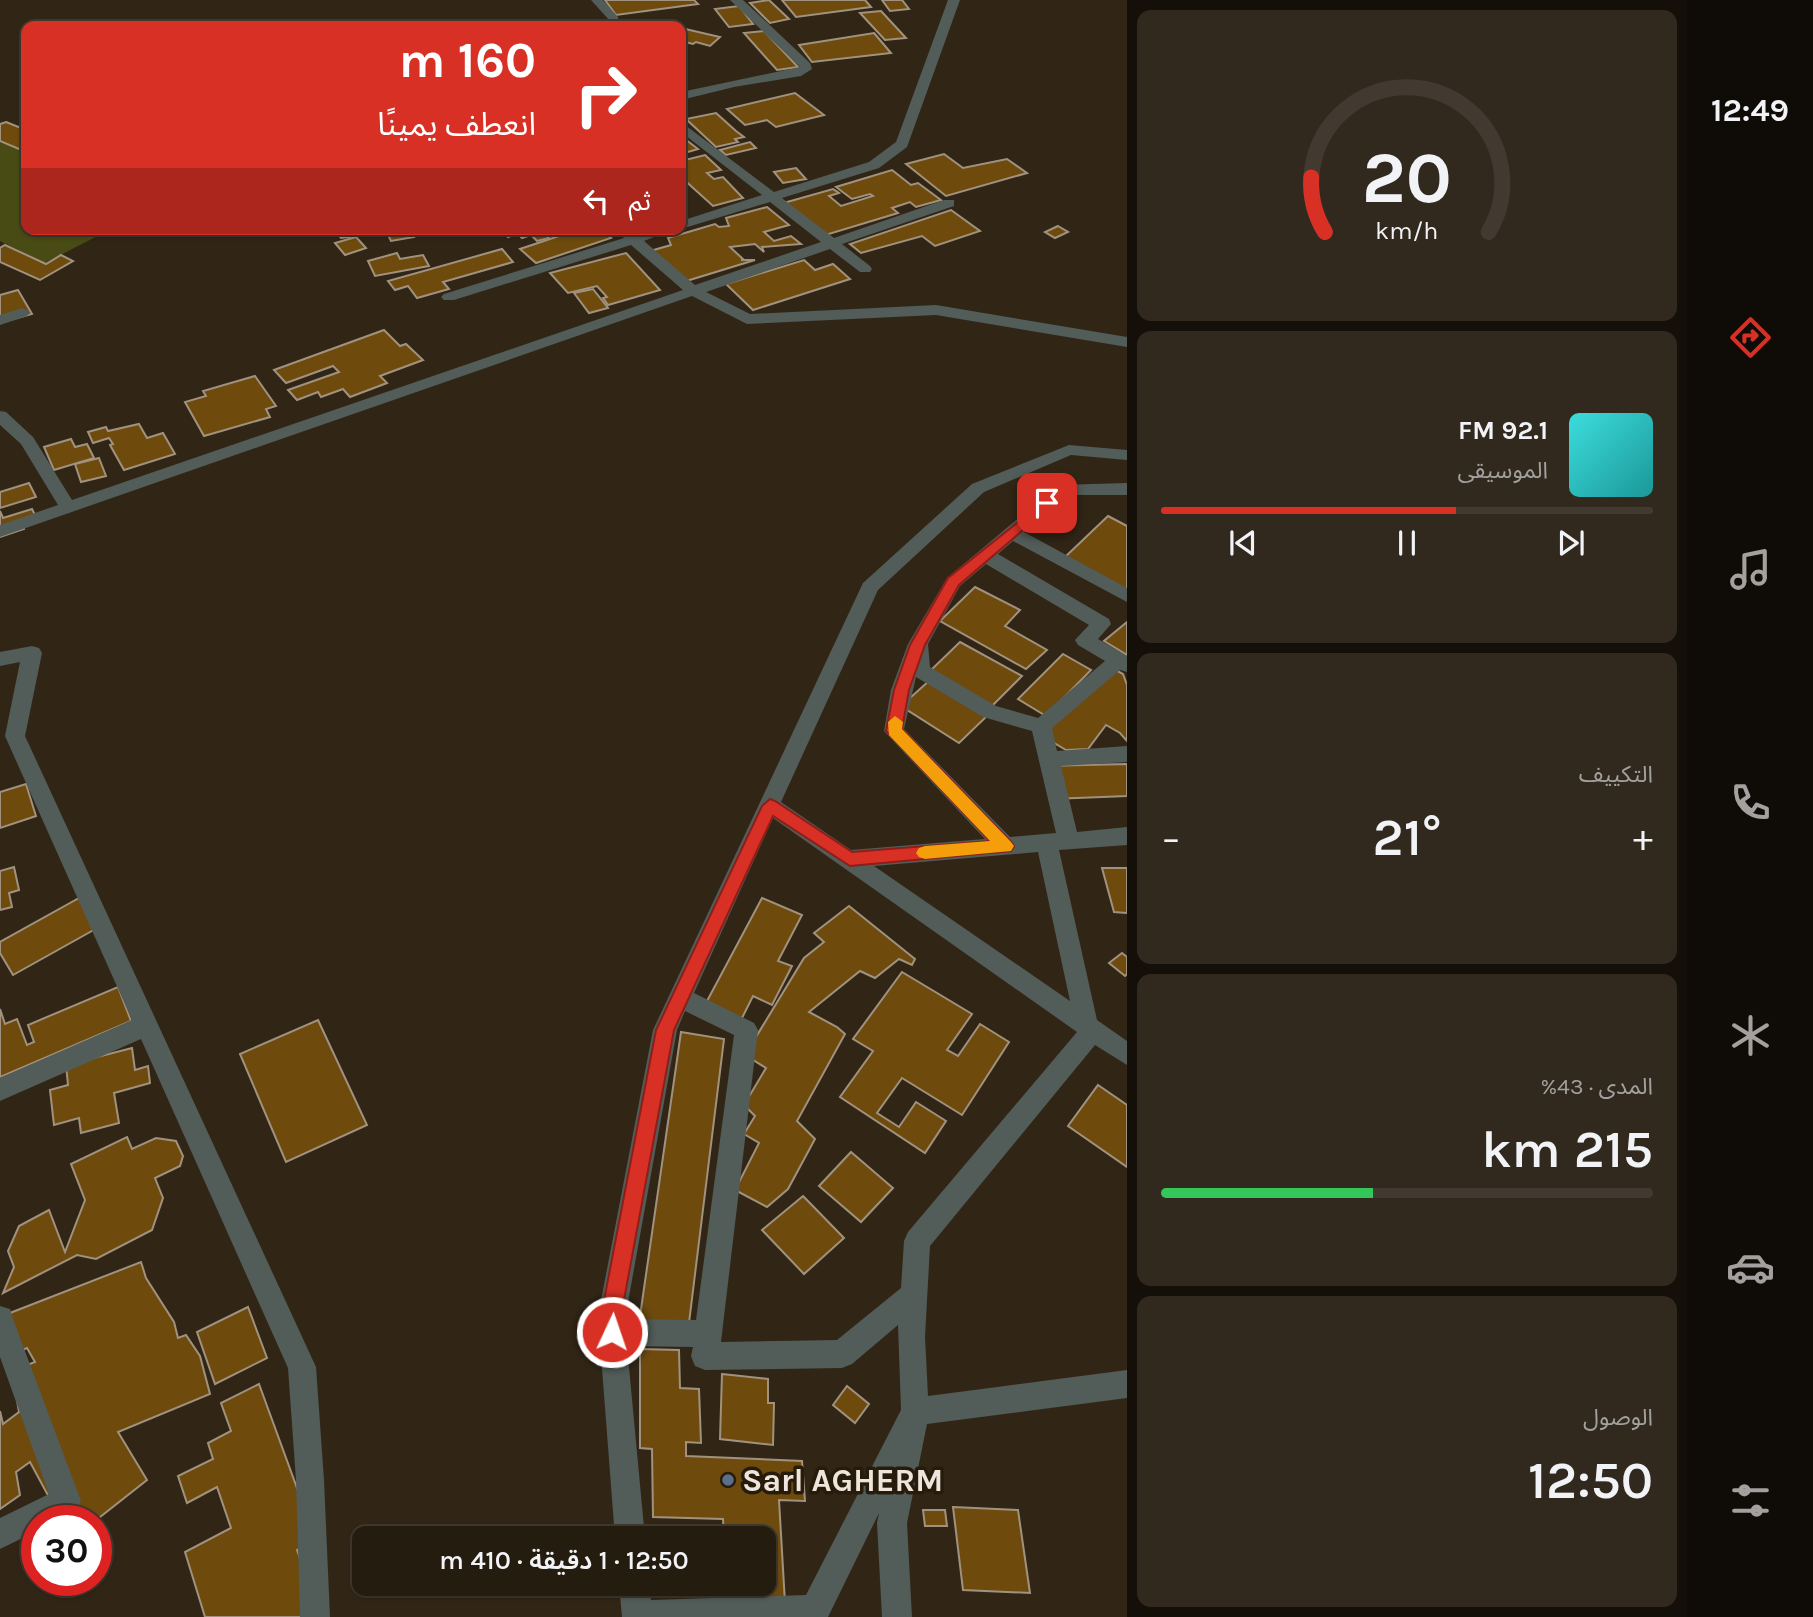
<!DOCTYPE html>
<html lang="ar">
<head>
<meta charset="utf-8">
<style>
	:root { --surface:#251c10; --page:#31291e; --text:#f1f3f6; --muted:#a3a19f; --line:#423a30; --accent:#d93025 }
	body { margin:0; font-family:Karla,"Noto Sans Arabic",sans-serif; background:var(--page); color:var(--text); direction:rtl; height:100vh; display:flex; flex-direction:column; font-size:26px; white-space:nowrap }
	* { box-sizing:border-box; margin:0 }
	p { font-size:23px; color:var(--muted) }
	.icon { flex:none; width:38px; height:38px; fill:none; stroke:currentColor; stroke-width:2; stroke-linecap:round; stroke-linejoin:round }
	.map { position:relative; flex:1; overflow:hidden; direction:ltr }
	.drawer { display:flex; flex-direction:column; gap:10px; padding:10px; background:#140f09; width:560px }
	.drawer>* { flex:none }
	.hud { position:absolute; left:21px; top:21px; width:665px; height:214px; border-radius:14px; box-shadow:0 2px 5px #0004,0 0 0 2px var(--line); direction:rtl; background:#d93025; color:#fff; overflow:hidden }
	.speed { position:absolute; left:21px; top:1505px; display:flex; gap:14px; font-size:35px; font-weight:700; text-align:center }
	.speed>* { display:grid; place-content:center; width:91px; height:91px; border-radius:50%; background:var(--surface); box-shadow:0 2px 5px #0004,0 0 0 2px var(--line); line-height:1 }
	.speed .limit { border:10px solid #d22; background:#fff; color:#111 }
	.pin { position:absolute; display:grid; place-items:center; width:60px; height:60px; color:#fff; margin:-30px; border-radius:14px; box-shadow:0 4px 10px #0006 }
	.me { position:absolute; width:77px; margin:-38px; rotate:3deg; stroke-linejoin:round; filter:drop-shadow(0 0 5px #0008) }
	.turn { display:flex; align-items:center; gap:24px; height:147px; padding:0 35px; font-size:32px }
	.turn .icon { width:91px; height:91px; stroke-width:2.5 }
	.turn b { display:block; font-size:49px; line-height:60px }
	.then { display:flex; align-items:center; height:66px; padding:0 35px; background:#0003; gap:14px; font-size:26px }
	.big { font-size:52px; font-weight:600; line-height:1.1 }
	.drawer .tile { flex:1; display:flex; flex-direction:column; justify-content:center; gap:10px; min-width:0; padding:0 24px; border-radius:14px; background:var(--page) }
	.drawer .dial { align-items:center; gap:0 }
	.dial svg { height:182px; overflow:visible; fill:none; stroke:var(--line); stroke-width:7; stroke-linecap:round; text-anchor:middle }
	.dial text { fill:var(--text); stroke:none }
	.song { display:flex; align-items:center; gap:21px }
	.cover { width:84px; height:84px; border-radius:10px; background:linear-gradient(135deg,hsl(180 70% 55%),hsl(180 70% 35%)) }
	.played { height:7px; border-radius:4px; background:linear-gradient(90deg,var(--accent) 60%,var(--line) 60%) }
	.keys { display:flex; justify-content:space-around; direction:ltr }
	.heat { display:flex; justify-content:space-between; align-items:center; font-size:38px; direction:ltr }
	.charge { height:10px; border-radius:5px; background:linear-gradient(90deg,#34c759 43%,var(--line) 0) }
	.trip { position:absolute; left:352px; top:1526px; width:424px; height:70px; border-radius:14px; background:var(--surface); box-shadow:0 2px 5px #0004,0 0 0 2px var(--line); font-weight:600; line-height:70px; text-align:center; direction:rtl }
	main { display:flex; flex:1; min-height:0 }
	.tab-bar { display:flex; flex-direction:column; width:126px; justify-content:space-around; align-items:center; background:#0f0b06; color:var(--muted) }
	.tab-bar .icon { width:49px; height:49px }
	.tab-bar .current { color:var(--accent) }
	.tab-bar b { font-size:32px; color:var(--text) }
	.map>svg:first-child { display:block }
	.green { fill:#494b14 }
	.building { fill:#6e4a0d; stroke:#a0927f; stroke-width:2 }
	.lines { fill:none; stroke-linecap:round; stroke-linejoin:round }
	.minor { fill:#525c58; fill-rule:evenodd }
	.route { fill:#d93025; stroke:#8d1f18; stroke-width:2 }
	.slow { fill:#f59e0b }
	.service-dot { fill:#5c6f8a; stroke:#271c0c; stroke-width:2.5 }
	.labels { text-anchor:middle; stroke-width:7; stroke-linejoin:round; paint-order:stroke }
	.near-poi-label { font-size:32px; font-weight:bold; fill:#eee6dc; stroke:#271c0c; text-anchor:start }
</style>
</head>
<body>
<main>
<nav class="tab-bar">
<b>12:49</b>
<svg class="icon current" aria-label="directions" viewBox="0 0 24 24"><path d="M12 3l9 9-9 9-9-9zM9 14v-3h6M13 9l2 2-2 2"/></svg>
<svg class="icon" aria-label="music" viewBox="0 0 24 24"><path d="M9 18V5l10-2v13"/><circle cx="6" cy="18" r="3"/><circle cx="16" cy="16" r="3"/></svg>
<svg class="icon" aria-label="phone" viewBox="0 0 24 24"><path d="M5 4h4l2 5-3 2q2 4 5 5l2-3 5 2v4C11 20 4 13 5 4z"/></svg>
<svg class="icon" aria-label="climate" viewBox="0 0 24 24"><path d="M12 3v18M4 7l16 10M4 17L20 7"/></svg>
<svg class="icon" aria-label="car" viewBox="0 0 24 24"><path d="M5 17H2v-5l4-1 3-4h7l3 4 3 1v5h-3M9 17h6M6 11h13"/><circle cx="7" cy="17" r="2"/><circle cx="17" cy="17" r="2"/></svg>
<svg class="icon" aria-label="filters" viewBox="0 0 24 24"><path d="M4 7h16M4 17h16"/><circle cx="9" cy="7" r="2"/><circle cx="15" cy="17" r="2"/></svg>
</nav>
<section class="drawer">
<div class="tile dial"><svg viewBox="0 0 100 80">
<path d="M14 69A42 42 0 1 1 86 69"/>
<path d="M14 69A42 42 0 0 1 8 45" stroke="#d93025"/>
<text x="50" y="56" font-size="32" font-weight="700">20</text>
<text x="50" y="72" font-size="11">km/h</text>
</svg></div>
<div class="tile">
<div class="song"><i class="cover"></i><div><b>92.1 FM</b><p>الموسيقى</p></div></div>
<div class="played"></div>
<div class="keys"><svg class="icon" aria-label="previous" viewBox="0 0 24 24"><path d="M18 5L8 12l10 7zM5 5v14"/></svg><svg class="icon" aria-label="pause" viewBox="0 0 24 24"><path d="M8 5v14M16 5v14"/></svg><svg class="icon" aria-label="next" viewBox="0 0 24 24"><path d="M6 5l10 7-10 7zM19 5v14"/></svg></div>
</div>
<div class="tile"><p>التكييف</p>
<div class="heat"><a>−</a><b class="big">21°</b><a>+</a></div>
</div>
<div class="tile"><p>المدى · 43%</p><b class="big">215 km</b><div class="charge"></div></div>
<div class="tile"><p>الوصول</p><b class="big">12:50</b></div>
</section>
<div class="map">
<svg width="1127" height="1617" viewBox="0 0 1127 1617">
	<rect width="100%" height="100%" fill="#312616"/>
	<polygon class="green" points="7,139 26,149 26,229 111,229 45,263 0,241 0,142"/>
	<g class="building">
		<polygon points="605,0 694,0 698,4 616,15"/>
		<polygon points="769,0 789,19 770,23 750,3"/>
		<polygon points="782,0 865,0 871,7 796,17"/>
		<polygon points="882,0 902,0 909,9 890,11"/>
		<polygon points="739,6 753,24 729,27 715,9"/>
		<polygon points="881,11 906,38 885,40 860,13"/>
		<polygon points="681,28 720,37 710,46 696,42 693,44 681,41"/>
		<polygon points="764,31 798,67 777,70 744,33"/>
		<polygon points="874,33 891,53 812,62 799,45"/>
		<polygon points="795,93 824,115 776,127 767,120 745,125 727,109"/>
		<polygon points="716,113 736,131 744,137 735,139 738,142 716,147 686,119"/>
		<polygon points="6,122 26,130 26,152 0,141 0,124"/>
		<polygon points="681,136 698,149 681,154"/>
		<polygon points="750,142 756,148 726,155 720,150"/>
		<polygon points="944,154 963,168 1007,159 1027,173 946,196 906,164"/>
		<polygon points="705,155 721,170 707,173 714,179 723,177 743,198 713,206 681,177 681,161"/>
		<polygon points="796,168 806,179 783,183 774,172"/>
		<polygon points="892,170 911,185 918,183 941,200 916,207 910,202 892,208 898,213 819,237 780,204 833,189 839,193 829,196 841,206 873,196 870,194 852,199 836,187"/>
		<polygon points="767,207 789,225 764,232 774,241 791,236 801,244 762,247 764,252 755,244 730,247 744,260 741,260 755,260 683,282 650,251 671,245 668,238 715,224 719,227 729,226 726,218"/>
		<polygon points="951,210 980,231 935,246 922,236 861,253 850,244"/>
		<polygon points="1058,226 1068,232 1055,238 1045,232"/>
		<polygon points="334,229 368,229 362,231 365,235 341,238"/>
		<polygon points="385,229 410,229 414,237 391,241"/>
		<polygon points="500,229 541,229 549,238 537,241 531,235 522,238 518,234 508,237"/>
		<polygon points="580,229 600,229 611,238 536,263 520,249"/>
		<polygon points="356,237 366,248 345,255 335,243"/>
		<polygon points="5,245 46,264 61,255 73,261 40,280 0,262 0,248"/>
		<polygon points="502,249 513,262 443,282 449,289 417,298 408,286 395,290 388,281"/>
		<polygon points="397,253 400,259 423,255 429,266 375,276 368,261"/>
		<polygon points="626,253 660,290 608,305 603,298 607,297 597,286 568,293 550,273"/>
		<polygon points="804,260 815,270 833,264 850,279 753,310 726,284"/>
		<polygon points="593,289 608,308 589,313 574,293"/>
		<polygon points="18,290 32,314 0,323 0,295"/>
		<polygon points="384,330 400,346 406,344 423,360 380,376 387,383 350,397 343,389 321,397 318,392 297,400 288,390 339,372 333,366 286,383 274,370"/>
		<polygon points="255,376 276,406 266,409 270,417 204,436 185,402 206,396 203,391"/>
		<polygon points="139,424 147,438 163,433 175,454 124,470 110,445 113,444 109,438 93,443 88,432 106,427 108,431"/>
		<polygon points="71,439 75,447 87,444 94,458 54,470 44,447"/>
		<polygon points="99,458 106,476 81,482 75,464"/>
		<polygon points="29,483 36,497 0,508 0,492"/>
		<polygon points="32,509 35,515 20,520 24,529 0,537 0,511 3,518"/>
		<polygon points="1108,516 1127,526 1127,590 1064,558"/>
		<polygon points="975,587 1020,610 1005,626 1047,650 1026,669 940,621"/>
		<polygon points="1127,622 1127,655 1104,641"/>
		<polygon points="960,642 1022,676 991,707 929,672"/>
		<polygon points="1063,654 1091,670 1046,716 1018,699"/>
		<polygon points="1110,667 1123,674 1127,685 1127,741 1120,733 1106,725 1088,749 1066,750 1041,735"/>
		<polygon points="930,680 988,715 959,743 901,706"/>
		<polygon points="1127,764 1127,796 1052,799 1042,766"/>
		<polygon points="26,784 36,816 0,828 0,792"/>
		<polygon points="14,867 19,890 9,893 12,907 0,910 0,871"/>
		<polygon points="1102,868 1127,868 1127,913 1114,912"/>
		<polygon points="79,898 99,927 13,975 0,953 0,942"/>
		<polygon points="762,898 802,915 778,961 792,966 772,1005 753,996 735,1032 699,1016"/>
		<polygon points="849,906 915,959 912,965 899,959 875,978 860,971 809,1012 837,1027 845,1034 797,1121 815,1139 788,1189 767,1207 735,1190 759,1143 744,1134 755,1116 744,1105 766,1068 745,1055 804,958 824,942 814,933"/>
		<polygon points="1122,953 1127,957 1127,974 1125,976 1109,963"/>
		<polygon points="902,972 972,1014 947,1050 958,1056 980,1024 1009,1042 962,1115 902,1078 877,1113 899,1127 916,1102 946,1121 925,1153 840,1097 873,1051 853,1039"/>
		<polygon points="118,987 131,1021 0,1077 0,1009 5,1024 17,1019 27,1045 34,1042 28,1025"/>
		<polygon points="318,1020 367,1125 286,1162 240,1054"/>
		<polygon points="681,1032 724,1039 687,1339 638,1330"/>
		<polygon points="132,1048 135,1070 148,1066 150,1083 114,1093 119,1123 81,1133 79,1118 54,1125 50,1090 68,1085 66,1065"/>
		<polygon points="1098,1085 1127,1105 1127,1167 1068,1126"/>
		<polygon points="127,1137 132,1149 156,1138 176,1141 183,1156 180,1166 155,1178 163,1198 152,1230 96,1259 77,1255 3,1293 14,1267 8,1251 19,1226 49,1210 65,1252 85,1200 71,1164"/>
		<polygon points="851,1152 893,1188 861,1222 819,1186"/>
		<polygon points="803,1196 844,1238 804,1274 762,1230"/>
		<polygon points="141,1262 146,1278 174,1322 178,1338 186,1335 200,1356 210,1394 118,1432 147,1480 95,1521 59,1521 57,1512 30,1462 16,1472 20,1495 0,1509 0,1411 3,1424 19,1412 12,1371 35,1362 27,1348 17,1352 10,1313"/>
		<polygon points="248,1307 267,1358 215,1384 197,1332"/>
		<polygon points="640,1349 679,1350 680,1388 699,1389 701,1443 686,1442 686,1456 802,1461 805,1501 779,1500 785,1603 726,1600 726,1584 763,1584 763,1538 724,1538 723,1519 653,1517 652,1449 640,1448"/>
		<polygon points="722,1374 768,1379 768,1403 774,1403 773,1445 720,1439"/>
		<polygon points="259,1384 316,1540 297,1550 318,1608 303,1617 205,1617 185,1552 231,1528 217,1487 187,1503 178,1476 213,1459 208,1443 231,1431 221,1403"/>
		<polygon points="847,1386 869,1404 855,1423 833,1405"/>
		<polygon points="953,1507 1018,1510 1030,1593 963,1590"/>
		<polygon points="923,1510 945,1510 947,1526 925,1526"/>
	</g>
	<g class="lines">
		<g class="minor">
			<polygon points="591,0 603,0 618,17 618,21 610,21"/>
			<polygon points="730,0 743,0 810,63 812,69 801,76 734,87 681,100 681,92 800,67"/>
			<polygon points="948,0 960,0 907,147 879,168 782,198 834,238 944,200 954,200 954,206 842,244 870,266 872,269 870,272 860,272 830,249 706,292 750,314 936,305 1127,337 1127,347 936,315 747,324 692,296 0,537 0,525 58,505 21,444 0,425 0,411 6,412 33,437 72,500 683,290 631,245 454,300 444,300 441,297 444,294 624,238 615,229 631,229 636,234 651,229 674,229 644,241 695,285 821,242 770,202 681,229 681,221 762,195 681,132 681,122 774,192 869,162 896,142"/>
			<polygon points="22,308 27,310 30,313 27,316 0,325 0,315"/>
			<path d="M 1069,445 L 1127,450 L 1127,460 L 1071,455 L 984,492 L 878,590 L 781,802 L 851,850 L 985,839 L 884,731 L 891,690 L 908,644 L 947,578 L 1058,485 L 1127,483 L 1127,495 L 1068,495 L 1024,532 L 1127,588 L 1127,602 L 1013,541 L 998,554 L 1109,619 L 1111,624 L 1098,639 L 1127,656 L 1127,672 L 1120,670 L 1052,728 L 1057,751 L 1127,746 L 1127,762 L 1061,766 L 1077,832 L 1127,827 L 1127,845 L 1059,850 L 1097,1020 L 1127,1041 L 1127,1065 L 1095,1045 L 930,1246 L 925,1337 L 928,1396 L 1127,1370 L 1127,1398 L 927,1424 L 907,1523 L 912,1617 L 882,1617 L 877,1523 L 879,1513 L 828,1617 L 622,1617 L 619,1584 L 649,1584 L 651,1600 L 806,1595 L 901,1410 L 898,1325 L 852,1364 L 842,1368 L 705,1370 L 695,1366 L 691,1356 L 693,1347 L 627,1346 L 645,1538 L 615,1538 L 598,1316 L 653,1030 L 863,583 L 972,484 ZM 986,564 L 1089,625 L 1075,640 L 1078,645 L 1105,661 L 1038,718 L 996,706 L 930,667 L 928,644 L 960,586 ZM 916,677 L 983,717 L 1032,731 L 1056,833 L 1010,837 L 904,729 ZM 773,818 L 1077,1032 L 908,1232 L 904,1241 L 901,1288 L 837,1340 L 721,1342 L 758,1030 L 754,1023 L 694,993 ZM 1038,852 L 1070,1001 L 874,866 ZM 685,1011 L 734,1035 L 696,1320 L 625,1319 L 677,1030 Z"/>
			<polygon points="32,646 39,648 42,653 25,736 316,1367 324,1480 330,1617 300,1617 296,1480 288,1368 141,1039 0,1101 0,1078 132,1020 5,736 20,662 0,666 0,652"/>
			<polygon points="0,1306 10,1309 13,1319 81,1501 76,1511 57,1521 37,1521 37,1531 0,1549 0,1518 49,1494 0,1357"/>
		</g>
	</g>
	<polygon class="route" points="1047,499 1051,500 1051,506 959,585 925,645 909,690 902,729 1011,842 1014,846 1011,851 850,866 773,816 674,1030 621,1316 622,1332 619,1339 612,1342 605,1339 601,1316 656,1030 762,806 770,799 775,801 852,852 990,841 886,731 894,690 910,645 948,578"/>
	<polygon class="slow" points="895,716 903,722 902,729 1011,842 1014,846 1011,851 925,859 919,857 916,853 919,848 925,846 990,841 889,735 888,722"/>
	<circle class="service-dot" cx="728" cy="1480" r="7"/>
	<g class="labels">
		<g class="near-poi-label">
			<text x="742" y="1491">Sarl AGHERM</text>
		</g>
	</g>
</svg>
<div class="speed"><div class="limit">30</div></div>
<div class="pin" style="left:1047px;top:503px;background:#d93025"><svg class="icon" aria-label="arrive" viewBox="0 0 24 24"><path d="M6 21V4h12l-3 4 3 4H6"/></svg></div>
<svg class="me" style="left:612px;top:1332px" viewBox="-20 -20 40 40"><circle r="17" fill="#d93025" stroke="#fff" stroke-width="3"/><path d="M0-11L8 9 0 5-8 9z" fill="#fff"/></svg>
<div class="trip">12:50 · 1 دقيقة · 410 m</div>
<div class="hud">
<div class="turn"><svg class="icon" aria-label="right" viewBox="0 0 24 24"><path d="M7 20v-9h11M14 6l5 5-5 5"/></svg><div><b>160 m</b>انعطف يمينًا</div></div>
<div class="then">ثم<svg class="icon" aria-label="left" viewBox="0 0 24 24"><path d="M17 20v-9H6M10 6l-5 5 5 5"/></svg></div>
</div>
</div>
</main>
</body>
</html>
